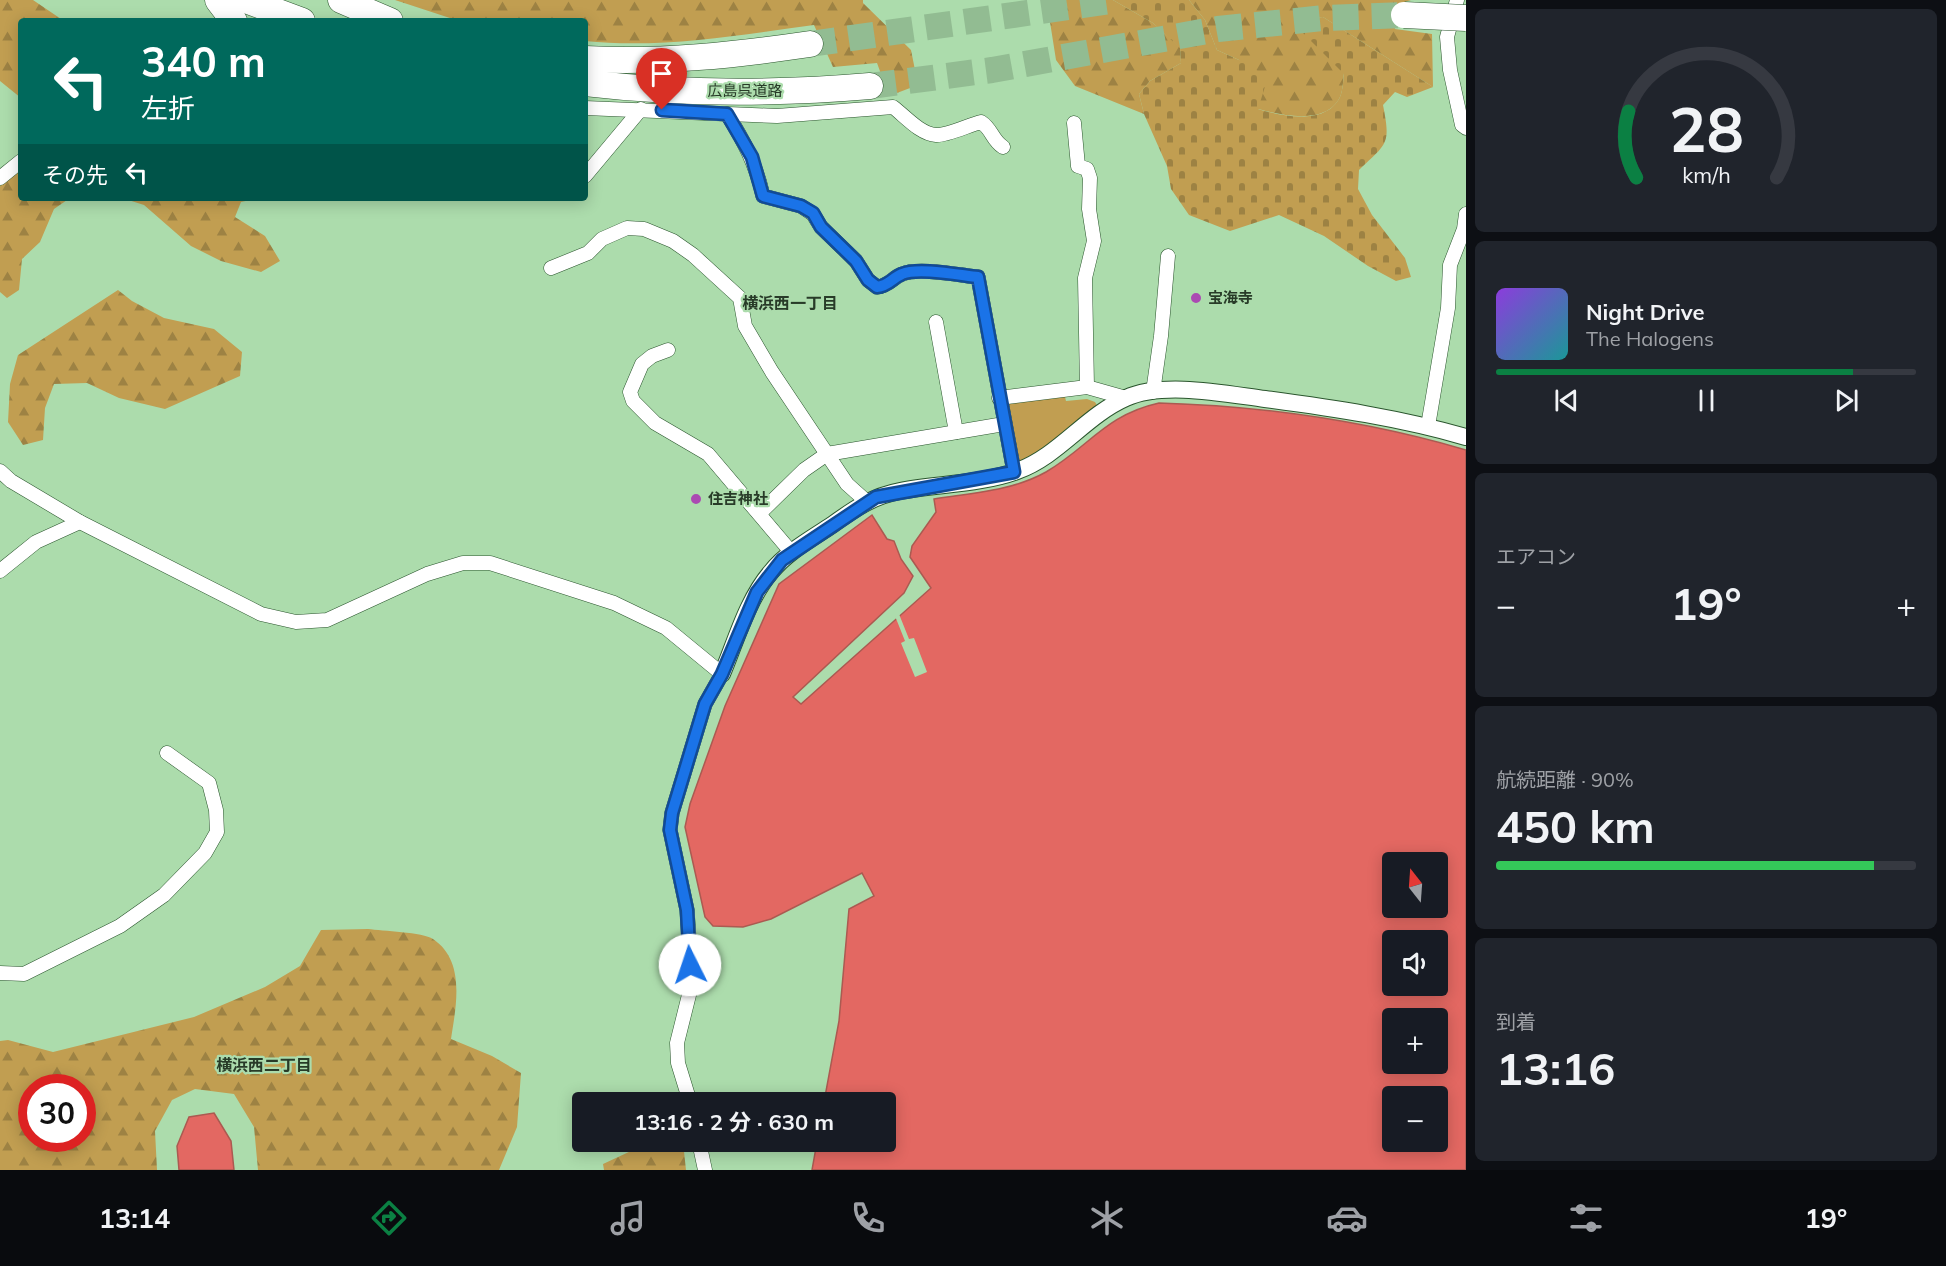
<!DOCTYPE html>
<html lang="ja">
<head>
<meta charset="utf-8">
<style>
	:root { --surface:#171b24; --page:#20242c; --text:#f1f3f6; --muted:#9ea1a6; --line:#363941; --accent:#0b8043 }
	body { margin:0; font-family:Mulish,"Noto Sans JP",sans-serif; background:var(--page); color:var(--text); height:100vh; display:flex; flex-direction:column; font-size:22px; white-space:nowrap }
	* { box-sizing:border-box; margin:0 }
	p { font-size:20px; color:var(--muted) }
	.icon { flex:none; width:33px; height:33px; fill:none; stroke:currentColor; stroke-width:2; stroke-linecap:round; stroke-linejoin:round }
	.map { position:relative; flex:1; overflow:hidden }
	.side { display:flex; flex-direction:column; gap:9px; padding:9px; background:#0d0f14; width:480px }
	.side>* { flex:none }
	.top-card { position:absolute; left:18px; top:18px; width:570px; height:183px; border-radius:6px; box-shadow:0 3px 15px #0003; background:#00695c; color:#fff; overflow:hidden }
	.needle { width:39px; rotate:343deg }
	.fabs { position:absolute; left:1382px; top:852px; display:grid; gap:12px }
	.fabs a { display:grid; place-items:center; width:66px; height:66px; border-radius:6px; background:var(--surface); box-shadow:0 3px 15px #0003; font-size:30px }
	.speed { position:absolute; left:18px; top:1074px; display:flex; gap:12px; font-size:30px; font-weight:700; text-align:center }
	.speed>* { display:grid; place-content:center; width:78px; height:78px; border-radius:50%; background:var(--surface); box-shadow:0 3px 15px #0003; line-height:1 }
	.speed .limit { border:9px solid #d22; background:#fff; color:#111 }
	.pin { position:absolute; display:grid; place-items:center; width:51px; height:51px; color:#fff; margin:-62px -26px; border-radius:50% 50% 50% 0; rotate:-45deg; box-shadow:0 0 6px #0007 }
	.pin .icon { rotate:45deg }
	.me { position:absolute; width:66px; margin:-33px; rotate:356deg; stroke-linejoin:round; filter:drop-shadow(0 0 4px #0008) }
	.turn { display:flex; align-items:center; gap:21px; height:126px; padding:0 24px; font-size:27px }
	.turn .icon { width:78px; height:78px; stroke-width:2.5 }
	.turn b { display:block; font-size:42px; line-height:51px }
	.then { display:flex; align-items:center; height:57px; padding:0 24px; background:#0003; gap:12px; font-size:22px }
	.big { font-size:45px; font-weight:700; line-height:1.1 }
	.side .tile { flex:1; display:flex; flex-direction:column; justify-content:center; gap:9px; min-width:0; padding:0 21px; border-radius:9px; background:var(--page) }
	.side .dial { align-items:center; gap:0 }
	.dial svg { height:156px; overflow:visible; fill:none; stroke:var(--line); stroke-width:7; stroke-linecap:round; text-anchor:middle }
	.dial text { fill:var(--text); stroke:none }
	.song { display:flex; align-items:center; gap:18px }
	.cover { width:72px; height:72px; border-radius:9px; background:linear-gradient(135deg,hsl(270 70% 55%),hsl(180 70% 35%)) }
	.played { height:6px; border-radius:3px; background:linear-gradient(90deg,var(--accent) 85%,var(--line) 85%) }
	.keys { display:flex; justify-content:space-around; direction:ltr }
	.heat { display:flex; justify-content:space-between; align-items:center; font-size:33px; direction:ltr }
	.charge { height:9px; border-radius:4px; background:linear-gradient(90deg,#34c759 90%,var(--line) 0) }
	.trip { position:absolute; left:572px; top:1092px; width:324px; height:60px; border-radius:6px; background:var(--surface); box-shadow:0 3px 15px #0003; font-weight:700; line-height:60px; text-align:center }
	.dock { display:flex; height:96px; justify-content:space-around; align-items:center; background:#090b0e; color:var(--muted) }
	.dock .icon { width:42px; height:42px }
	.dock .active { color:var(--accent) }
	.dock b { font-size:27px; color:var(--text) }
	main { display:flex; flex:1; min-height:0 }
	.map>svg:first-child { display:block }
	.forest { fill:url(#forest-firs); fill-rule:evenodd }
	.cemetery { fill:url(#cemetery-stones) }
	.park { fill:#c19e51 }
	.water { fill:#e36862; stroke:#ab5a51; stroke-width:1.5; fill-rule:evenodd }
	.pier { fill:#acdcac }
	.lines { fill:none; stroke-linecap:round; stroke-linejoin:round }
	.motorway-tunnel { stroke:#92bc92; stroke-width:26; stroke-dasharray:26 13; stroke-linecap:butt }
	.minor-casing { stroke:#2a552d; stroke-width:15 }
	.tertiary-casing { stroke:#2a552d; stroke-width:18 }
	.motorway-casing { stroke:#2a552d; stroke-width:27 }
	.minor { stroke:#fff; stroke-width:14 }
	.tertiary { stroke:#fff; stroke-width:16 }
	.motorway { stroke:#fff; stroke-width:26 }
	.motorway-bridge-casing { stroke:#2a552d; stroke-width:27; stroke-linecap:butt }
	.motorway-bridge { stroke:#fff; stroke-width:26 }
	.route-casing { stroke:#114b97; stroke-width:15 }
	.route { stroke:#1a73e8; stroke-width:10 }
	.poi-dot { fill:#ab4ab2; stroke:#acdcac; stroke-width:2 }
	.labels { text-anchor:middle; stroke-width:4.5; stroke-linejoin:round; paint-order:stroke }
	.street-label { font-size:15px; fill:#283b28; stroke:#acdcac }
	.poi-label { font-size:15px; font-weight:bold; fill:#283b28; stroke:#acdcac; text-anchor:start }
	.neighbourhood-label { font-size:16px; font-weight:bold; fill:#283b28; stroke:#acdcac }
</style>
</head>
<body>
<main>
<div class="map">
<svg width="1466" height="1170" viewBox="0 0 1466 1170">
	<defs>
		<pattern id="forest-firs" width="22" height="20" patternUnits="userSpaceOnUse" patternTransform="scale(1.5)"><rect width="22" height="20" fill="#c19e51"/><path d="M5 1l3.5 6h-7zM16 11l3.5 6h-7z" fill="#9d8243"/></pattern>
		<pattern id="cemetery-stones" width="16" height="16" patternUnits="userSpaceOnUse" patternTransform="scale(1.5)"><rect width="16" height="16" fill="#c19e51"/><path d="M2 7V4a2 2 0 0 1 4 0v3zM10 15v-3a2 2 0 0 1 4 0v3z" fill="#9d8243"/></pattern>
	</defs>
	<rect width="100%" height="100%" fill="#acdcac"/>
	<g class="forest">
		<polygon points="0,0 33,0 64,21 21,21 21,98 0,81"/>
		<path d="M 395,0 L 863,0 L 863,3 L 911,50 L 918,85 L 889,96 L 877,63 L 833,67 L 814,25 C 739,35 661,49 585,41 L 585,21 L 459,21 Z"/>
		<polygon points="1041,0 1113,0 1153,23 1180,47 1181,63 1150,81 1139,94 1144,114 1075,86 1056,60 1047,3"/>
		<path d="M 1189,0 L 1411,0 L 1392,6 L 1395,29 L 1432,34 L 1433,87 L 1323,17 L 1305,19 L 1304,33 L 1344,73 C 1343,81 1343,90 1340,97 C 1326,126 1281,115 1258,109 L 1239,60 L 1217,50 L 1205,20 Z"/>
		<polygon points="21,169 21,198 70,198 54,209 40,242 22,259 19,290 7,298 0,292 0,186"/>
		<polygon points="122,198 260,198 241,202 235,217 265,236 280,261 261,272 221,261 191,246 144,205"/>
		<polygon points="118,290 132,301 164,318 214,329 242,352 240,376 165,409 119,398 87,383 54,384 45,408 43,440 23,445 8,422 10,384 18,355"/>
		<path d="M 368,929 C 382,931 423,932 433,939 C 466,961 456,1006 451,1039 L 492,1056 L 521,1073 L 517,1127 L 499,1170 L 258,1170 L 254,1127 L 234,1094 L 195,1089 L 172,1100 L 155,1131 L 157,1170 L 0,1170 L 0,1041 L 8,1040 L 53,1052 L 194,1017 L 265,987 L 300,966 L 321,930 ZM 32,1088 L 82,1088 L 82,1138 L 32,1138 Z"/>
		<polygon points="635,1142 683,1142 686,1170 604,1170 603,1164 631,1151"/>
	</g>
	<path class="cemetery" d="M 1113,0 L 1189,0 L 1205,20 L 1217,50 L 1239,60 L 1268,77 L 1258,109 C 1281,116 1326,126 1340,97 C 1343,90 1343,81 1344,74 L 1303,33 L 1304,19 L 1323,17 L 1433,87 L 1407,97 L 1395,92 L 1383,105 C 1391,145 1387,143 1359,170 L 1358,189 L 1372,215 L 1405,258 L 1411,277 L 1396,281 L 1368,266 L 1324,236 L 1279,215 L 1230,231 L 1189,215 L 1171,189 L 1167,166 L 1144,114 L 1139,94 L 1150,81 L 1181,63 L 1180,48 L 1153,23 Z"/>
	<polygon class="park" points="1064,393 1066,401 1087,399 1095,402 1099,409 1067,438 1015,467 1004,400"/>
	<g class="water">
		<path d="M 1159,403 C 1262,406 1367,421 1466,450 L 1466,1170 L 812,1170 L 817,1142 L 885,1142 L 885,1102 L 824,1102 L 839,1021 L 849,909 L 874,896 L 862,873 L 771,919 L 743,927 L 713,926 L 705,917 L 685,827 L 690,804 L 725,706 L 779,584 L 872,515 L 887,539 L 894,541 L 901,559 L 913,576 L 904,593 L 793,697 L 801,704 L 931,588 L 910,557 L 912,546 L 936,512 L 934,499 C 972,493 1012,491 1046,472 C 1089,447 1105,415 1159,403 ZM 1392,862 L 1437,862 L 1437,908 L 1392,908 ZM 1392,940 L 1437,940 L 1437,986 L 1392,986 ZM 1392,1018 L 1437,1018 L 1437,1064 L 1392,1064 ZM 1392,1096 L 1437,1096 L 1437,1142 L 1392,1142 Z"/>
		<polygon points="214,1113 231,1141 234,1170 179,1170 177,1146 189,1117"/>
	</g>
	<polygon class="pier" points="899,614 909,639 914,638 927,672 915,677 901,643 905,641 895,616"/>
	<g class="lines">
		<g class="motorway-tunnel">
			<polyline points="810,44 1118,0"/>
			<polyline points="870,86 992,70 1218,29 1324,18 1404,15"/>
		</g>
		<g class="minor-casing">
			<g id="minor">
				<polyline points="1457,0 1447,37 1450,70 1462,125 1466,128"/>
				<path d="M 585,108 L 777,116 L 893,107 C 905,116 920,134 936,135 C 946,136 969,125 981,122 C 992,129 992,140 1003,147"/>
				<path d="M 727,114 C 744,141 756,164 763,196 L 801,206 L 813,214 L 821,227 L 856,261 L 868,280 L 877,287 C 889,286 892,278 902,274 C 918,267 959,275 978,277 L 1014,472"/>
				<polyline points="1074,123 1078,166 1087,169 1090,178 1089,209 1094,241 1085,278 1087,387"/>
				<polyline points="585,176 641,109"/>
				<polyline points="0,178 21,161"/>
				<polyline points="551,268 588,253 602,239 627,228 644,229 673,241 693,255 740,298 745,326 772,372 847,484 866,501"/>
				<polyline points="936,322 956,432"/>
				<polyline points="668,350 652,356 642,364 630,392 633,401 655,423 708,454 792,553"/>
				<polyline points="1153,392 1161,336 1168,256"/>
				<polyline points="999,398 1087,387 1126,398"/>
				<polyline points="1428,426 1448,308 1450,265 1464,229 1466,214"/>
				<polyline points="0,471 11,481 80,522 261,614 296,622 327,620 427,574 463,563 490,563 614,603 666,628 722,674 705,704 672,813 670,830 687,910 692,983 677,1043 678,1063 690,1102"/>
				<polyline points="760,513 804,470 827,454 1004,424"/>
				<polyline points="0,571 36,542 80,522"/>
				<polyline points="0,973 24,974 120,926 164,895 205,853 217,832 216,810 209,783 167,753"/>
				<polyline points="699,1142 705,1170"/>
			</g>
		</g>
		<g class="tertiary-casing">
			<path id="tertiary" d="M 722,674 C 736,641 747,600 771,572 C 787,552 811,539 832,525 C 854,509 873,496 900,491 C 937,484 982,484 1017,471 C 1059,456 1085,416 1126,398 C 1163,381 1226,394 1265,399 C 1333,408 1400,418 1466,437"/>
		</g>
		<g class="motorway-casing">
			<g id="motorway">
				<polyline points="218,0 234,21"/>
				<polyline points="246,0 302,21"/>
				<polyline points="341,0 390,21"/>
				<path d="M 585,59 C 661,63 735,55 810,44"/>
				<path d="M 585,83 C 680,94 775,94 870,86"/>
			</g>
		</g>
		<use href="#minor" class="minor"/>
		<use href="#tertiary" class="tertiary"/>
		<use href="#motorway" class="motorway"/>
		<g class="motorway-bridge-casing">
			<polyline id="motorway-bridge" points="1404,15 1466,18"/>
		</g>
		<use href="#motorway-bridge" class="motorway-bridge"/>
	</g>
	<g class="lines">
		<g class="route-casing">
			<path id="route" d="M 662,110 L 727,114 L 752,157 L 763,196 L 801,206 L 813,213 L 821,227 L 856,261 L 868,280 L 877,287 C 889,286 892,278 902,274 C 918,267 959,275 978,277 L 1014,472 L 876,497 L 782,560 L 757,592 L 722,674 L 705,704 L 672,813 L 670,830 L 687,910 L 690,965"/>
		</g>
		<use href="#route" class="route"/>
	</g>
	<g class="poi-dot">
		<circle cx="1196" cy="298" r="6"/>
		<circle cx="696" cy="499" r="6"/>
	</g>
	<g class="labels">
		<g class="street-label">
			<text x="745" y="96">広島呉道路</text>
		</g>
		<g class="poi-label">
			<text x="1208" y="303">宝海寺</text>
			<text x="708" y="504">住吉神社</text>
		</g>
		<g class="neighbourhood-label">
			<text x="790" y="309">横浜西一丁目</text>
			<text x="264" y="1071">横浜西二丁目</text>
		</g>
	</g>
</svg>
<div class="fabs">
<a><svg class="needle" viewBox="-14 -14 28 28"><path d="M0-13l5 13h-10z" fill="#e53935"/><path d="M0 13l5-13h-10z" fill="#9ea1a6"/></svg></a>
<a><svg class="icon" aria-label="sound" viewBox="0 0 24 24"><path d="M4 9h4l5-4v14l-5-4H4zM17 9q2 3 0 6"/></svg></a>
<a>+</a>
<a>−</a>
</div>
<div class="speed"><div class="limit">30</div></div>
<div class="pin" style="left:662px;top:110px;background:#d93025"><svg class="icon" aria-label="arrive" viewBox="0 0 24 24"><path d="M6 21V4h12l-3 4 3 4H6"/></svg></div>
<svg class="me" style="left:690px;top:965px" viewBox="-20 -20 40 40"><circle r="19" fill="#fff"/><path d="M0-13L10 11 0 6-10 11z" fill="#1a73e8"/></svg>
<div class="trip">13:16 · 2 分 · 630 m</div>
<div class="top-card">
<div class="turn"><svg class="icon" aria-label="left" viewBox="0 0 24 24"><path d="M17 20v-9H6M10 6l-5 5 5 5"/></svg><div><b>340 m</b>左折</div></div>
<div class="then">その先<svg class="icon" aria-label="left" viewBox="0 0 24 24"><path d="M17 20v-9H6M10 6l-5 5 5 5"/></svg></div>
</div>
</div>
<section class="side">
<div class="tile dial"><svg viewBox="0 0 100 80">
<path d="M14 69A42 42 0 1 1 86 69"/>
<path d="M14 69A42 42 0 0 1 10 35" stroke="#0b8043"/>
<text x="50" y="56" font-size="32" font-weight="700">28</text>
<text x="50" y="72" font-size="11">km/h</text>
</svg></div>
<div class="tile">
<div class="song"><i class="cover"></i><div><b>Night Drive</b><p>The Halogens</p></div></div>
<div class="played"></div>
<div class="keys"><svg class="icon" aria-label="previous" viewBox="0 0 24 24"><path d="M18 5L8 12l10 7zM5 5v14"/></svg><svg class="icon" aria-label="pause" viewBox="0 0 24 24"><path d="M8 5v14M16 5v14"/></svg><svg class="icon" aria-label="next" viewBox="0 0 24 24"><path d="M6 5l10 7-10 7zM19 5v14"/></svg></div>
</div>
<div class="tile"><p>エアコン</p>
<div class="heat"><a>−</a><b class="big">19°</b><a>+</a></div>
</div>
<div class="tile"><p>航続距離 · 90%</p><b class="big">450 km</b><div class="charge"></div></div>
<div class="tile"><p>到着</p><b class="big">13:16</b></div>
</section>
</main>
<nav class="dock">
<b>13:14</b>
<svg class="icon active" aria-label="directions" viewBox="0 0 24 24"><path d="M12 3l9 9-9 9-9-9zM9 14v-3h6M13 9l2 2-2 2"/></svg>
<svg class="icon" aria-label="music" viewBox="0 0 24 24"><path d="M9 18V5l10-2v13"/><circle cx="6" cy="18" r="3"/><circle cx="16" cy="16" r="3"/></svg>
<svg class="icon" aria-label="phone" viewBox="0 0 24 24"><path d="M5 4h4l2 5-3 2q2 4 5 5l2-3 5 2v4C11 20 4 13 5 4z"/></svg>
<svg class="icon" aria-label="climate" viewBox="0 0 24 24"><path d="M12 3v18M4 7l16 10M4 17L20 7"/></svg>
<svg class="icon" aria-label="car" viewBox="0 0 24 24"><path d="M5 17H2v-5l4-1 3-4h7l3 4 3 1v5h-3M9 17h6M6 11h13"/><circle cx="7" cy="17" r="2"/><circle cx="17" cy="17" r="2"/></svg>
<svg class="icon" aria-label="filters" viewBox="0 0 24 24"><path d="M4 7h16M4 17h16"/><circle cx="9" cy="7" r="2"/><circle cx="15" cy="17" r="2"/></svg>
<b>19°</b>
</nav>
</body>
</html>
